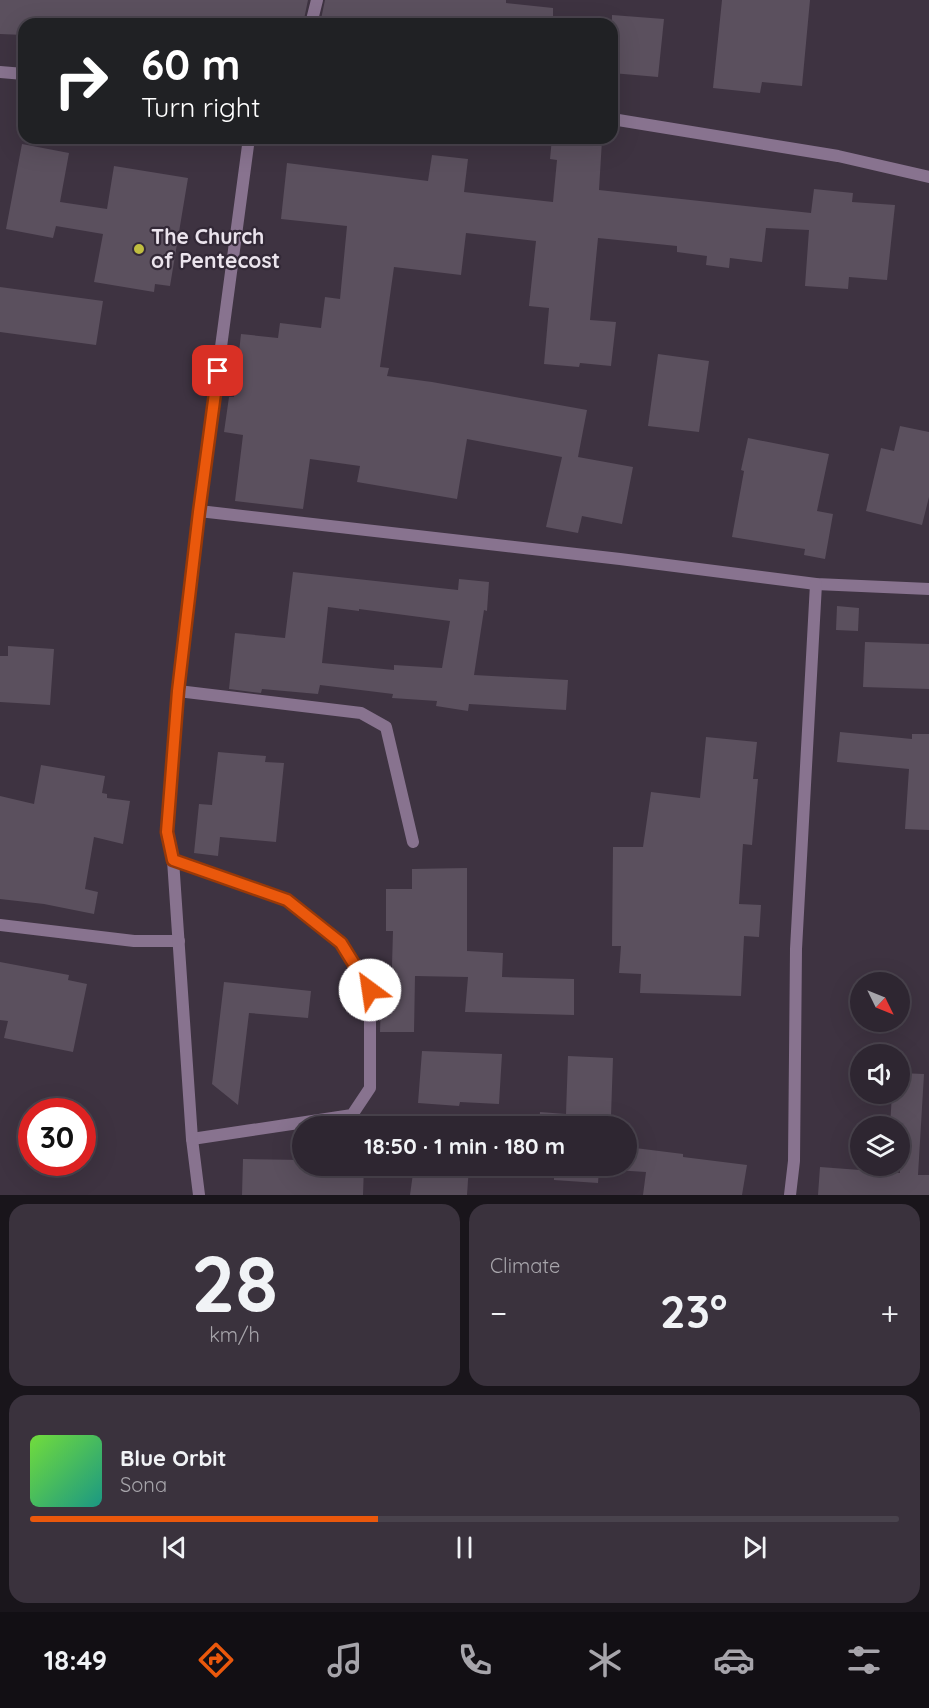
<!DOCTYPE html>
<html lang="en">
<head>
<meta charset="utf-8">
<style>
	:root { --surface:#2e2631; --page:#3a323d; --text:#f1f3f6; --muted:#a7a5ab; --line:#49434d; --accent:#ea580c }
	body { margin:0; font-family:Quicksand,sans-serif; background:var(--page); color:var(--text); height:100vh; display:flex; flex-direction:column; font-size:22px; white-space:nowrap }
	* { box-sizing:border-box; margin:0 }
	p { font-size:20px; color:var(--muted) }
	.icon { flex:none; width:33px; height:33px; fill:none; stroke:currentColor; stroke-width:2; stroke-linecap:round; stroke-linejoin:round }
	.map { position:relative; height:1195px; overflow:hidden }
	.side { display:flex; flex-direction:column; gap:9px; padding:9px; background:#19151b; flex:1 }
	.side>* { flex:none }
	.banner { position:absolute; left:18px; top:18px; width:600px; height:126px; border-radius:18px; box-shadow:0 6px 24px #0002,0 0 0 2px var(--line); background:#202124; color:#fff; overflow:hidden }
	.needle { width:39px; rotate:133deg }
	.buttons { position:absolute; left:850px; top:972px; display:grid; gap:12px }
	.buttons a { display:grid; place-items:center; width:60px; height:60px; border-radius:50%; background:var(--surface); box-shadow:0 6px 24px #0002,0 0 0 2px var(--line); font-size:30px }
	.speed { position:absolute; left:18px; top:1098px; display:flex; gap:12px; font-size:30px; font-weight:700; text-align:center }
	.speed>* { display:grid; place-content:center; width:78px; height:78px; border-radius:50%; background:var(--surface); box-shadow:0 6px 24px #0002,0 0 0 2px var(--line); line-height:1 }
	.speed .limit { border:9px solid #d22; background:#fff; color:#111 }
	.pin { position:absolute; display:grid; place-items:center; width:51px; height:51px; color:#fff; margin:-26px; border-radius:12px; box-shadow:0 3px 9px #0006 }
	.me { position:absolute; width:66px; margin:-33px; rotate:329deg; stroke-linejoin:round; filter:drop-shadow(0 0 4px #0008) }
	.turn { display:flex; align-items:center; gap:21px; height:126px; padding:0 24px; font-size:27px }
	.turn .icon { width:78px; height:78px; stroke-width:2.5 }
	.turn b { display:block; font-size:42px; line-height:51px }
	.big { font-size:45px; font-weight:700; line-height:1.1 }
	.side .card { flex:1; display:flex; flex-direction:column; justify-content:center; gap:9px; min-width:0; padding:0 21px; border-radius:18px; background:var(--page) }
	.side .dial { align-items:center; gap:0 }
	.dial b { font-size:78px; line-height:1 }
	.song { display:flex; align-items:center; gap:18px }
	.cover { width:72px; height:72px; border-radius:9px; background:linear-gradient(135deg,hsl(100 70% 55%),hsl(170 70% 35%)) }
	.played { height:6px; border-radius:3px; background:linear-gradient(90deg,var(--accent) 40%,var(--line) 40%) }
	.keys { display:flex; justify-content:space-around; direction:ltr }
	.heat { display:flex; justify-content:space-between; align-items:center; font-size:33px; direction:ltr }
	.side .tiles { flex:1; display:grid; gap:9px; grid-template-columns:1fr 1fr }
	.card:last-child { grid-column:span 2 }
	.trip { position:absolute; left:292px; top:1116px; width:345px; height:60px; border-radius:30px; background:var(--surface); box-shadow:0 6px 24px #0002,0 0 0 2px var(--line); font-weight:700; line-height:60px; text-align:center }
	.dock { display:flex; height:96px; justify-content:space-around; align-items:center; background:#120f14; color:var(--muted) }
	.dock .icon { width:42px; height:42px }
	.dock .on { color:var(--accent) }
	.dock b { font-size:27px; color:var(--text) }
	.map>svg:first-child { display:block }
	.building { fill:#5b505e; fill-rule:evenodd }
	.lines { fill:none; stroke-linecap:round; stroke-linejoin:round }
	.minor { stroke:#88738f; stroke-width:12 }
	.route-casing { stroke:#983908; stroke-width:15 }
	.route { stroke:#ea580c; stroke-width:10 }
	.poi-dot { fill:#c0be40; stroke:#332937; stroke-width:2 }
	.labels { text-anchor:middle; stroke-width:4.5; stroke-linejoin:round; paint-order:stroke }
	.poi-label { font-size:21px; font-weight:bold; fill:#ebe4ed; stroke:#332937; text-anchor:start }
</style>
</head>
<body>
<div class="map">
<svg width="929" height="1195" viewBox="0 0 929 1195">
	<rect width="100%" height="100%" fill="#3e3341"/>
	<g class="building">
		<polygon points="0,0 308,0 303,24 60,22 60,24 24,24 24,35 0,34"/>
		<polygon points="325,0 506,0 506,3 553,8 553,24 320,24"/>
		<polygon points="722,0 810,0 802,86 762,82 760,93 713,88"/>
		<polygon points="612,15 664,19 658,77 612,73"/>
		<polygon points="552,138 602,140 599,190 811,213 814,189 853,193 852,202 895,205 887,280 849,277 848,289 805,286 809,230 766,228 762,262 730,258 729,268 706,265 707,256 677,252 677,246 598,238 590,320 616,322 611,366 580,363 579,367 544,364 549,308 529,306 536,241 466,233 461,275 394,267 380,367 389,368 387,376 432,382 587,410 578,457 633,467 622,524 582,516 578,533 546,527 562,457 467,439 457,499 357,482 360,466 310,459 303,509 235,501 243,435 224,432 229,397 234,397 241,334 278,338 280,323 321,328 325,297 340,299 347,226 281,219 287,163 428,181 432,155 468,159 464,192 553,202 557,160 550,159"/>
		<polygon points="22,144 69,153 60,202 107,209 114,166 188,178 170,286 155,284 154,292 94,282 103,234 56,226 53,238 6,229"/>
		<polygon points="0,287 103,301 96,345 0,332"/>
		<polygon points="658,354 709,361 699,432 648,426"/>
		<polygon points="900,426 929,432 929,497 922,525 866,511 881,448 894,451"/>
		<polygon points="748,438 829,454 817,511 833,514 825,559 804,555 805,549 732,537 744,471 741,470"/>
		<path d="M 293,572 L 458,590 L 459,579 L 489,582 L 487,611 L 484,610 L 474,675 L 568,680 L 566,710 L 469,704 L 468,711 L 436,706 L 437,701 L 392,698 L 393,694 L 320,685 L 318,694 L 262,689 L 261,693 L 229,689 L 235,633 L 285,638 ZM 328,607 L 359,611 L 359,609 L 450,621 L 442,668 L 394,665 L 394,670 L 322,663 Z"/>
		<polygon points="837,606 859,608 858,631 836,630"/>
		<polygon points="865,642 929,644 929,689 863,687"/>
		<polygon points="8,646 54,649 50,705 0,702 0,656 8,656"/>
		<polygon points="840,732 912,739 912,734 929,734 929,830 905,829 909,769 837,762"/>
		<polygon points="706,737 757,742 753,779 758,779 752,845 743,844 739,904 761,905 759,937 744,936 741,996 640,993 641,974 619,973 621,946 612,946 613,847 643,847 651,792 700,798"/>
		<polygon points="218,752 266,756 265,762 284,763 276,842 220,837 218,856 194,853 199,804 212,805"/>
		<polygon points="41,765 105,776 102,793 107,794 107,798 130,801 123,844 94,837 85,889 98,892 94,914 44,904 0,899 0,796 34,804"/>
		<polygon points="467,868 467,951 503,953 502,977 574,979 574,1015 465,1012 468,977 415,976 414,1032 380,1032 381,1000 391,1000 393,931 386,931 386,889 412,889 412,869"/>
		<polygon points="0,962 69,975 68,980 87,984 73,1052 4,1038 8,1021 0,1020"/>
		<polygon points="224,982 311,991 308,1018 249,1013 238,1105 212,1084"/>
		<polygon points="422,1051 502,1054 499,1104 460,1102 459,1106 418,1103"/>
		<polygon points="568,1056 613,1058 611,1116 619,1117 618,1126 539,1126 540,1112 566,1114"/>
		<polygon points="900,1073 924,1074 918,1175 929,1175 929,1195 818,1195 820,1167 900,1173 900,1126 890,1126 892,1094 900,1094"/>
		<polygon points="627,1147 683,1154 683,1157 747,1165 742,1195 643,1195 646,1172 599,1169 598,1183 554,1180 554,1166 546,1166 627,1166"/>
		<polygon points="243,1159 303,1160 303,1166 364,1166 363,1195 242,1195"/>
		<polygon points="414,1166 469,1166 467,1195 410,1195"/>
	</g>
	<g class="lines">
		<g class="minor">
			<polyline points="311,24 317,0"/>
			<polyline points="0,72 24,74"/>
			<polyline points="612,119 838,156 929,177"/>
			<polyline points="199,511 620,559 816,584 929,589"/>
			<polyline points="178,691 361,713 386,727 413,842"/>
			<polyline points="173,860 287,900 341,943 370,990 370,1088 352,1115 192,1139"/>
			<polyline points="0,925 134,941 179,941"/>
			<polyline points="199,1195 192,1139 173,860 167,832 178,691 199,511 249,138"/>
			<polyline points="790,1195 794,1161 796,949 816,584"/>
		</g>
	</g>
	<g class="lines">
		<g class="route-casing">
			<polyline id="route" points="218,371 199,512 178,691 167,832 173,860 287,900 341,943 370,990"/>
		</g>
		<use href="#route" class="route"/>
	</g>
	<circle class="poi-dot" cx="139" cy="249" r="6"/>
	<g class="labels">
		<g class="poi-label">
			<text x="151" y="244">The Church<tspan x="151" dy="24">of Pentecost</tspan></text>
		</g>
	</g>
</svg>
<div class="buttons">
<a><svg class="needle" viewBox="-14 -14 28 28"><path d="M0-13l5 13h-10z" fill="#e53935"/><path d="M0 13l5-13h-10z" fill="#a7a5ab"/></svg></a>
<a><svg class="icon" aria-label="sound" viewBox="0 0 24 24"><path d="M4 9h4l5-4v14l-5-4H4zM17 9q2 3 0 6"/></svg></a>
<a><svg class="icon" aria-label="layers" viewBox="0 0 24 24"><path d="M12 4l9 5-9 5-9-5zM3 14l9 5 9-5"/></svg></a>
</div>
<div class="speed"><div class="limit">30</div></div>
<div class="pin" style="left:218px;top:371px;background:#d93025"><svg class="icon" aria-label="arrive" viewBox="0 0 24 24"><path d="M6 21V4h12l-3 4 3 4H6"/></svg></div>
<svg class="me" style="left:370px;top:990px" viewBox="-20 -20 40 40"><circle r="19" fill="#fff"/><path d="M0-13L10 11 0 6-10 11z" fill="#ea580c"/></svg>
<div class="trip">18:50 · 1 min · 180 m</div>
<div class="banner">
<div class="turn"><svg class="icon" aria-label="right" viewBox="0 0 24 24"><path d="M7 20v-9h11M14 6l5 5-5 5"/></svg><div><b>60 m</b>Turn right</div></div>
</div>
</div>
<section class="side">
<div class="tiles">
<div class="card dial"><b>28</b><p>km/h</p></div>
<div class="card"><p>Climate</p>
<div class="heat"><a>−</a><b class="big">23°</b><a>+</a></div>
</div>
<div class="card">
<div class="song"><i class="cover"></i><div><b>Blue Orbit</b><p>Sona</p></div></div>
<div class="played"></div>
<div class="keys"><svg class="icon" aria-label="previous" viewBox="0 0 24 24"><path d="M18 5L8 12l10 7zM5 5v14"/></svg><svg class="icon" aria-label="pause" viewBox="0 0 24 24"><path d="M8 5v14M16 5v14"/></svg><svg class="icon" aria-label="next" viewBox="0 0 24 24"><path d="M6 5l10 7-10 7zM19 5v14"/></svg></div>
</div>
</div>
</section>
<nav class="dock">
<b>18:49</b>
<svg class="icon on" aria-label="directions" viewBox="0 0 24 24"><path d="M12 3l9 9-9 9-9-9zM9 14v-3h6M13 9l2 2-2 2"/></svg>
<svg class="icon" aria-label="music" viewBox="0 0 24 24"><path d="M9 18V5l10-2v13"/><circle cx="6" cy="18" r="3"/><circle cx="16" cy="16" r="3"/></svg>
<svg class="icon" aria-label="phone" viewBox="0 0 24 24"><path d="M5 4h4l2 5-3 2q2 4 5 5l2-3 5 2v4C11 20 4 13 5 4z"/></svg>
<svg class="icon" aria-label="climate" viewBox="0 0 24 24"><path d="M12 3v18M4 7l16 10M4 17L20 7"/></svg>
<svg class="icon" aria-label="car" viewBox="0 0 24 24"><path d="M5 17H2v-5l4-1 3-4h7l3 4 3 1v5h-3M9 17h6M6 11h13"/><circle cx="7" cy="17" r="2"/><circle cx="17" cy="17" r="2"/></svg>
<svg class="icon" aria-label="filters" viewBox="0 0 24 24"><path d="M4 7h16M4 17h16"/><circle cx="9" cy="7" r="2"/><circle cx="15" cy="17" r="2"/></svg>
</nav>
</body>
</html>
